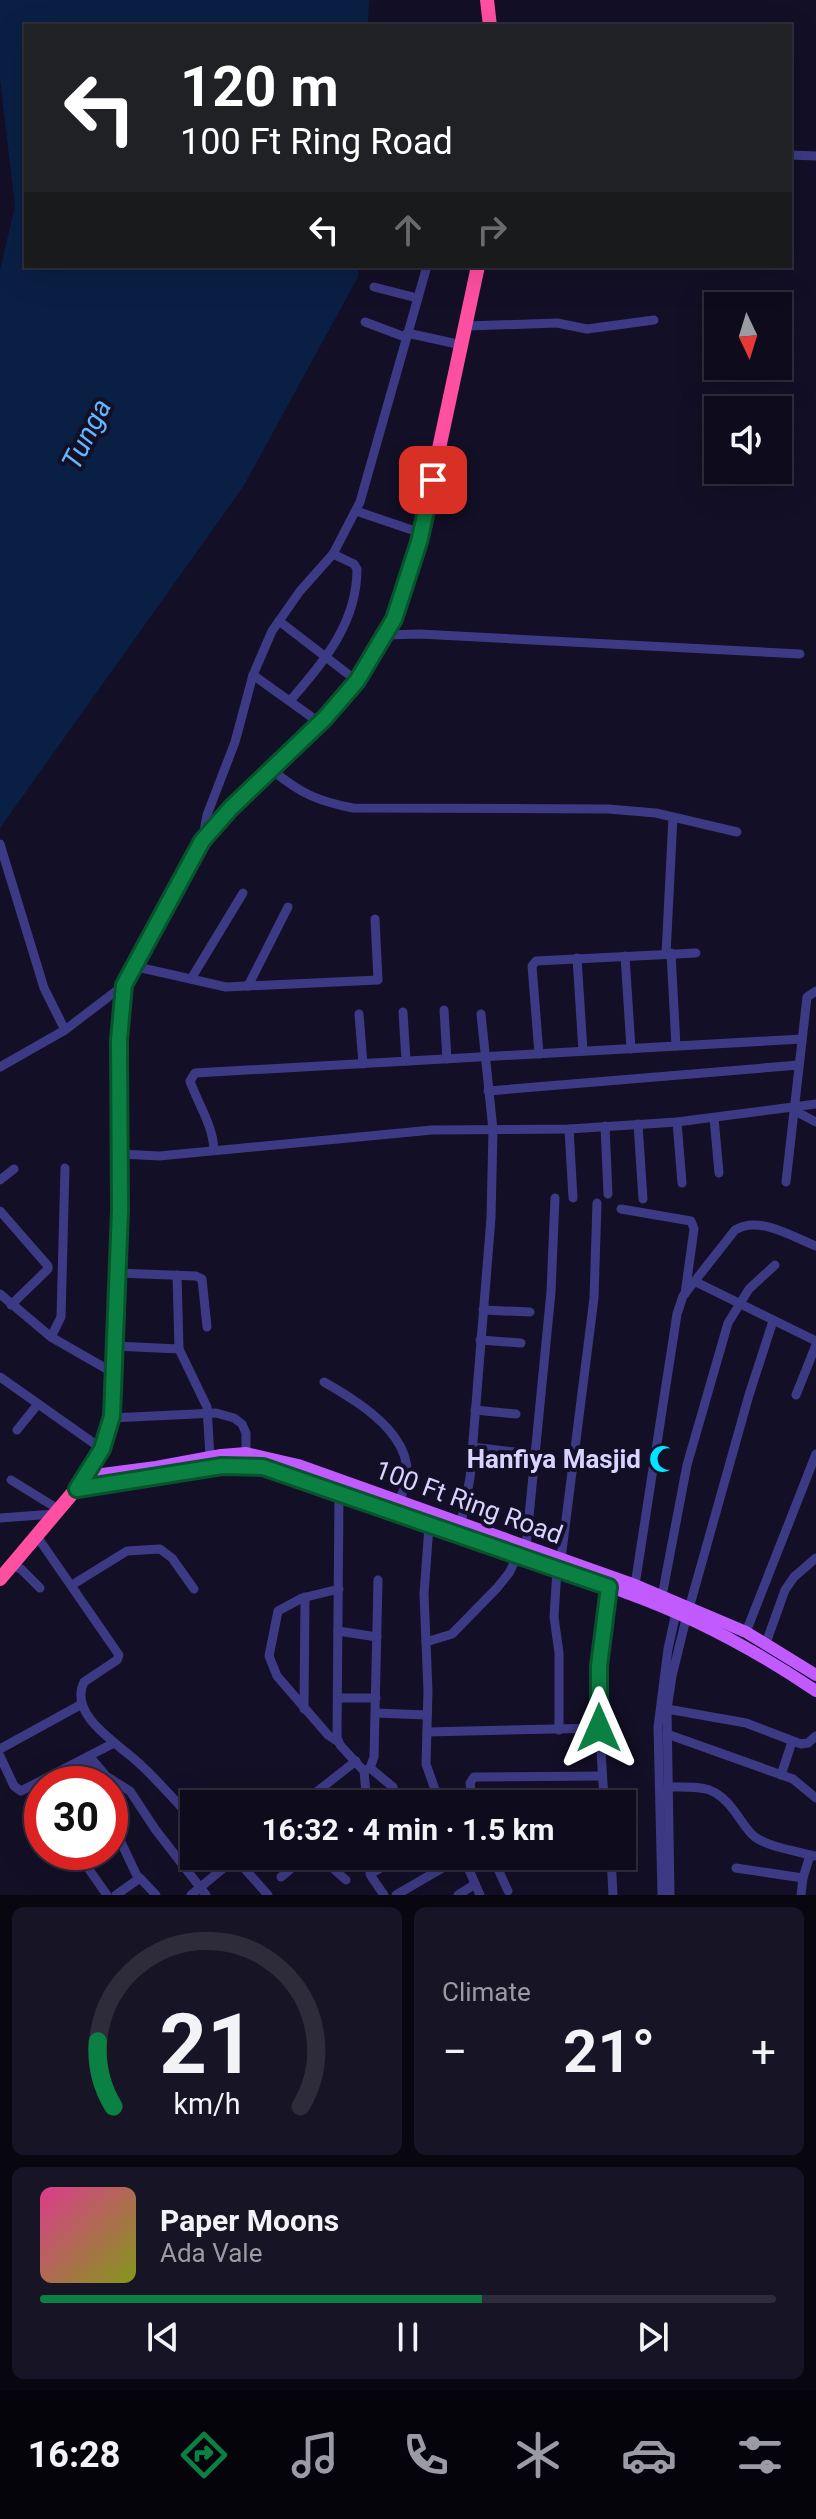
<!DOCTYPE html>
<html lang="en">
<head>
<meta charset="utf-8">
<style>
	:root { --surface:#0e0b1c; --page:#171425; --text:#f1f3f6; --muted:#9b9ba3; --line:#2e2b3b; --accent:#0b8043 }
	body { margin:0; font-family:Roboto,sans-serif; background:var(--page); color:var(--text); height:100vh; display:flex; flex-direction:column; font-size:30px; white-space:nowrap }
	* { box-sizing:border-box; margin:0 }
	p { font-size:26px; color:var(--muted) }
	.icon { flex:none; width:44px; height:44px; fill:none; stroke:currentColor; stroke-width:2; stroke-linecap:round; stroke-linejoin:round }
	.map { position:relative; height:1895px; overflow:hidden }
	.drawer { display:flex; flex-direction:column; gap:12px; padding:12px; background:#08060f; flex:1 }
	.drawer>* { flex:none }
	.banner { position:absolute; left:24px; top:24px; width:768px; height:244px; border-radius:0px; box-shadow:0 8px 32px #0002,0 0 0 2px var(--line); background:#202124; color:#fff; overflow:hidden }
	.needle { width:52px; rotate:176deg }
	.controls { position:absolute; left:704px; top:292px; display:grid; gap:16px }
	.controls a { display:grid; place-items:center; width:88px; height:88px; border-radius:0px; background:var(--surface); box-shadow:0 8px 32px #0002,0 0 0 2px var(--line); font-size:40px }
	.speed { position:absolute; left:24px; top:1766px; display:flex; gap:16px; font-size:40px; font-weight:700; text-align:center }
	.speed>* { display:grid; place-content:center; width:104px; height:104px; border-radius:50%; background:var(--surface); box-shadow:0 8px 32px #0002,0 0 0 2px var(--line); line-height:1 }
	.speed .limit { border:12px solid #d22; background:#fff; color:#111 }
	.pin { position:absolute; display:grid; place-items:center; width:68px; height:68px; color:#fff; margin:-34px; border-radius:16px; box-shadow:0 4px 12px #0006 }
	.me { position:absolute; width:88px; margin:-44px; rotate:0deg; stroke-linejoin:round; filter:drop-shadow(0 0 6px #0008) }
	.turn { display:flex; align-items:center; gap:28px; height:168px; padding:0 24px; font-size:36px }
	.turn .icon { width:104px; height:104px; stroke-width:2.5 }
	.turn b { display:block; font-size:56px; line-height:68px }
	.lanes { display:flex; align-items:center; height:76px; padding:0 24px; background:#0003; justify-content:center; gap:40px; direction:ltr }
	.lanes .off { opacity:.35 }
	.big { font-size:60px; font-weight:700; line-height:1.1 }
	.drawer .card { flex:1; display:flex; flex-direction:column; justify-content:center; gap:12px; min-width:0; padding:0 28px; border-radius:12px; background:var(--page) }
	.drawer .dial { align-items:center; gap:0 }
	.dial svg { height:208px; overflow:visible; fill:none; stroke:var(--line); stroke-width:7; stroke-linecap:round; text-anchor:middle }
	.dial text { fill:var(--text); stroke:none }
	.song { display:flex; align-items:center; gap:24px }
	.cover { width:96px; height:96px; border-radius:12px; background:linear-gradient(135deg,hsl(330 70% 55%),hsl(70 70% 35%)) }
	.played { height:8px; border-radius:4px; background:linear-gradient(90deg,var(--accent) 60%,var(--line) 60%) }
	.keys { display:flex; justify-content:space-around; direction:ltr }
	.heat { display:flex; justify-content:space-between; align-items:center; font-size:44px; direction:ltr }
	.drawer .tiles { flex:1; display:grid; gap:12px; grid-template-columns:1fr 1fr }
	.card:last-child { grid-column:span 2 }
	.trip { position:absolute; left:180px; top:1790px; width:456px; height:80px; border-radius:0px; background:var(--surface); box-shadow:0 8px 32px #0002,0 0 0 2px var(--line); font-weight:700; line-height:80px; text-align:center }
	.tabs { display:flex; height:128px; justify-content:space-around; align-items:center; background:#06040b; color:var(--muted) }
	.tabs .icon { width:56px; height:56px }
	.tabs .on { color:var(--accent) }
	.tabs b { font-size:36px; color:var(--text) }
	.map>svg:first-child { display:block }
	.water { fill:#0a1f44 }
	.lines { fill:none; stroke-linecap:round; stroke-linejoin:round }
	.minor { stroke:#3d3a85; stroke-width:9 }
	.major { stroke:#c25bff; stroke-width:12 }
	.highway { stroke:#ff4fa3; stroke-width:14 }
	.route-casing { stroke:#07532c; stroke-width:20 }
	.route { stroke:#0b8043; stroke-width:14 }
	.labels { text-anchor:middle; stroke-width:8; stroke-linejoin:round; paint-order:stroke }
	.poi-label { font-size:26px; font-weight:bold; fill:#d9d4ff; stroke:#130f26; text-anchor:end }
	.street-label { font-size:26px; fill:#d9d4ff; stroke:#130f26 }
	.water-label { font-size:28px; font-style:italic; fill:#62b6ff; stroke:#130f26 }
</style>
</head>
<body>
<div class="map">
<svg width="816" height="1895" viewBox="0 0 816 1895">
	<rect width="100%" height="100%" fill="#130f26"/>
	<polygon class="water" points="0,0 369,0 368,26 26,26 26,266 358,266 358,277 243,487 0,828 0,270 15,206 0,80"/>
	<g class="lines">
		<g class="minor">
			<polyline points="790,155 816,156"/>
			<polyline points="374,287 417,298"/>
			<polyline points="365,322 405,337"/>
			<polyline points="467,326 557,323 587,329 654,320"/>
			<polyline points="407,333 462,345"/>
			<polyline points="356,511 421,533"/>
			<polyline points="279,621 357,681"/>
			<polyline points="384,635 420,634 800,654"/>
			<polyline points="253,675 320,723"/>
			<path d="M 290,701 C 323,662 357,624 357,569 L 354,564 L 333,554"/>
			<path d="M 272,770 C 300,793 317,801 353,808 L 608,809 L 656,813 L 737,832"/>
			<polyline points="203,837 207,815 235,742 253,675 272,631 300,591 333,554 360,502 427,266"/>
			<polyline points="0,844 44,988 65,1030"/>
			<polyline points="671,953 676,1046"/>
			<polyline points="666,954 673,817"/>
			<polyline points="625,956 631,1049"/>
			<polyline points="577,958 583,1051"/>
			<polyline points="133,966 226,987 378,980 375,919"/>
			<polyline points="191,979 243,893"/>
			<polyline points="248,986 288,907"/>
			<polyline points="444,1010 447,1059"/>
			<polyline points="403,1012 406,1061"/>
			<polyline points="359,1014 363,1064"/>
			<polyline points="539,1054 532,966 536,961 696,953"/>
			<polyline points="0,1067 65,1030 124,985"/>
			<polyline points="488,1091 799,1065"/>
			<polyline points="795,1111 816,1122"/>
			<polyline points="714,1118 719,1173"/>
			<polyline points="677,1122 682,1183"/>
			<polyline points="638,1124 643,1199"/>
			<polyline points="605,1126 608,1194"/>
			<polyline points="569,1129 573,1198"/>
			<path d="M 214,1150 C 213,1125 198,1104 190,1081 L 195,1073 L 802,1039"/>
			<polyline points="121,1154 159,1156 432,1130 569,1129 677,1122 816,1104"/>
			<polyline points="0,1180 14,1169"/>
			<polyline points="786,1182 807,997 816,991"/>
			<polyline points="621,1209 691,1221 694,1229 685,1294"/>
			<polyline points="0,1211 48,1266 48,1269 11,1305"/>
			<polyline points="117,1273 196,1276 202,1279 207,1327"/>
			<polyline points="177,1275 179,1349 207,1407 210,1457"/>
			<polyline points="696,1282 816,1341"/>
			<polyline points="0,1294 51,1337 112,1372"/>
			<polyline points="483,1310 530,1312"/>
			<polyline points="51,1337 61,1317 65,1168"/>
			<polyline points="480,1340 521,1343"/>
			<polyline points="114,1346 179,1349"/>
			<polyline points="0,1377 102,1449"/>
			<path d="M 324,1382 C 364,1405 430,1445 399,1500"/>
			<polyline points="796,1395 816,1345"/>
			<polyline points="475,1410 516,1414"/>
			<polyline points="111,1418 216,1413 234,1418 242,1424 246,1433 246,1453"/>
			<polyline points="17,1430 38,1404"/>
			<polyline points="472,1447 515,1452"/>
			<polyline points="11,1480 58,1509"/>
			<polyline points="339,1492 337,1737 340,1745 364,1771 367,1804"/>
			<polyline points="0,1518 54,1514"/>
			<polyline points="461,1523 470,1478 491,1218 493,1130 481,1014"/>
			<polyline points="429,1526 424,1594 428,1691 426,1764 440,1804"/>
			<path d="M 36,1535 L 119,1655 L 117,1660 L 84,1682 C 67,1717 123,1746 143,1767 C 161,1784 177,1803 194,1821"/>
			<polyline points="526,1547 551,1292 555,1198"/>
			<polyline points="561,1559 594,1298 597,1203"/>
			<polyline points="11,1565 21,1569 40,1588"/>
			<polyline points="557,1570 554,1617 559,1653 559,1730"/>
			<polyline points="72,1585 127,1551 160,1549 172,1558 194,1589"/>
			<path d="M 635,1585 L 677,1314 L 683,1296 L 735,1230 C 759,1215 792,1237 816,1246"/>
			<polyline points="662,1596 687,1465 728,1323 749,1289 775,1265"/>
			<polyline points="338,1631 377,1637"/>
			<polyline points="746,1632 816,1454"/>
			<polyline points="426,1642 452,1634 497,1588 509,1573 518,1555"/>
			<polyline points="766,1643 785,1590 794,1577 816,1558"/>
			<polyline points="338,1698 376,1698"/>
			<polyline points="304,1709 305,1597"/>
			<polyline points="667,1709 746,1723 801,1744 808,1743 816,1736"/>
			<polyline points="376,1713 427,1715"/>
			<polyline points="427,1732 599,1728"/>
			<polyline points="667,1734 793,1779 816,1798"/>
			<polyline points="337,1741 328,1735 277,1676 269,1656 278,1611 302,1598 339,1589"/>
			<polyline points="0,1749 82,1704"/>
			<polyline points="0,1756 14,1786 21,1791 114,1743"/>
			<polyline points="90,1757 106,1776 130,1791 155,1829 206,1895"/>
			<polyline points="84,1760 94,1784"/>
			<polyline points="370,1768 393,1787 397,1804"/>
			<polyline points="364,1771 370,1768 374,1757 378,1580"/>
			<polyline points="781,1775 792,1742"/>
			<path d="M 669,1787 C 700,1787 715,1784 735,1812 C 742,1821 747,1831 755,1837 C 769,1847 793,1850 810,1855"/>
			<polyline points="301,1804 356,1761"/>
			<polyline points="473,1804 470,1783 474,1777 602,1776"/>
			<path d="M 605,1804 C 597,1729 599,1662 609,1587"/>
			<polyline points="110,1819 138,1878"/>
			<polyline points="319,1856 346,1880"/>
			<polyline points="368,1856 371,1876 384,1895"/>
			<polyline points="463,1856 480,1895"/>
			<polyline points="492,1856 508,1891"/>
			<polyline points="611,1856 613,1895"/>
			<polyline points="235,1858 268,1895"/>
			<polyline points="88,1868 107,1895"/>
			<polyline points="736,1868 803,1878 810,1855 816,1856"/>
			<polyline points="370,1874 401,1856"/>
			<polyline points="281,1877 306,1856"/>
			<polyline points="116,1895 140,1878 156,1895"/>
			<polyline points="191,1895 238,1856"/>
			<polyline points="396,1895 463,1856"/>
			<polyline points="458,1895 475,1884"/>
			<polyline points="662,1895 658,1727 668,1649 677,1608"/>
			<polyline points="670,1895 667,1709 672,1676 686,1619 749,1395 773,1321"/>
			<polyline points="801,1895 803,1878"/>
		</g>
		<g class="major">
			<polyline points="87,1476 156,1467 221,1455 246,1453 298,1465 635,1585 746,1632 816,1675"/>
			<path d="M 77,1489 L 222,1466 C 285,1461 370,1504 431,1526 C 495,1550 562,1569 627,1593 C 694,1617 757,1651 816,1691"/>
		</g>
		<g class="highway">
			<polyline points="487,0 490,26"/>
			<polyline points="0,1579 87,1476 102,1449 112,1416 120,1210 119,1040 124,985 202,841 231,808 325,718 357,681 394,619 419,542 478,266"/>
		</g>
	</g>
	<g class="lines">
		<g class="route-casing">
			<polyline id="route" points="433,480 419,542 394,619 357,681 325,718 231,808 202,841 124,985 119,1040 120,1210 112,1416 102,1449 77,1489 222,1466 263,1467 609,1587 599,1666 599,1728"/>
		</g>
		<use href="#route" class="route"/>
	</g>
	<defs>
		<g id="mosque-bare" transform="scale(2.16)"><path d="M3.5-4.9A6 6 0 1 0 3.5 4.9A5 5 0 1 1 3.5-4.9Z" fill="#00e5ff" stroke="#130f26" stroke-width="2.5" paint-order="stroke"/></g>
	</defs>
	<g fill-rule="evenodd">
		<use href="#mosque-bare" x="663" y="1459"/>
	</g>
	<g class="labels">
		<g class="poi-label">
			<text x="641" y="1468">Hanfiya Masjid</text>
		</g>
		<g class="street-label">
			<text transform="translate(469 1502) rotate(20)" y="9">100 Ft Ring Road</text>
		</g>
		<g class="water-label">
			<text transform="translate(86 434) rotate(-63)" y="10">Tunga</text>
		</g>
	</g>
</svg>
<div class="controls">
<a><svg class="needle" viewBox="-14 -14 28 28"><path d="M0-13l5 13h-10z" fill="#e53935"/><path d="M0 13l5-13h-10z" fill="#9b9ba3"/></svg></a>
<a><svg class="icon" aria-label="sound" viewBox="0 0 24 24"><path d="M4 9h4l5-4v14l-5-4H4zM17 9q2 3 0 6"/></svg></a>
</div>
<div class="speed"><div class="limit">30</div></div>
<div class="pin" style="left:433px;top:480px;background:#d93025"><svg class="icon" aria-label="arrive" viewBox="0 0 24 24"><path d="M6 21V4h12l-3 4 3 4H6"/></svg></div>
<svg class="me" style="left:599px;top:1728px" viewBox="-20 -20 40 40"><path d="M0-17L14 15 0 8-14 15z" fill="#0b8043" stroke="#fff" stroke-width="4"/></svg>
<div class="trip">16:32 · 4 min · 1.5 km</div>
<div class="banner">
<div class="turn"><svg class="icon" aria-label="left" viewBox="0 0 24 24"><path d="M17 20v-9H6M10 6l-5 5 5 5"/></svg><div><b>120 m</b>100 Ft Ring Road</div></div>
<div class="lanes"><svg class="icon" aria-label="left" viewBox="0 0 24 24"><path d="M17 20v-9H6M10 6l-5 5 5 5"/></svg><svg class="icon off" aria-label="ahead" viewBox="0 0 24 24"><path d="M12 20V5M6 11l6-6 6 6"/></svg><svg class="icon off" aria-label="right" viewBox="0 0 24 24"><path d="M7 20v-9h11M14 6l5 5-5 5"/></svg></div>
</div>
</div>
<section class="drawer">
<div class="tiles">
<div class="card dial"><svg viewBox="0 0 100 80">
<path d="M14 69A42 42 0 1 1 86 69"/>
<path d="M14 69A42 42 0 0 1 8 44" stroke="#0b8043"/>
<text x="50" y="56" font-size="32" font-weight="700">21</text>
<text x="50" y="72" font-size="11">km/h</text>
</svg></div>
<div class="card"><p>Climate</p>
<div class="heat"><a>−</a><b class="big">21°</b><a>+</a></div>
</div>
<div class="card">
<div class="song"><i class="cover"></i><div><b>Paper Moons</b><p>Ada Vale</p></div></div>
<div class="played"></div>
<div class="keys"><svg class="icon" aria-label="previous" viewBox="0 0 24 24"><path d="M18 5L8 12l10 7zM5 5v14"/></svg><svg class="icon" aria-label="pause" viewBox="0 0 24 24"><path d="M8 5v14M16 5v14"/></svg><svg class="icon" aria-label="next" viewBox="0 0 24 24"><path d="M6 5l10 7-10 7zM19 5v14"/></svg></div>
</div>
</div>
</section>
<nav class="tabs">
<b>16:28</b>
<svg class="icon on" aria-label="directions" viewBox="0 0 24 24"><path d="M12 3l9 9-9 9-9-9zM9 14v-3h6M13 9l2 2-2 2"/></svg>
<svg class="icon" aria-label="music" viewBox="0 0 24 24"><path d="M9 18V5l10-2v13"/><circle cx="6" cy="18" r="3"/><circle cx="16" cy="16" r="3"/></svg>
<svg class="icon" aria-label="phone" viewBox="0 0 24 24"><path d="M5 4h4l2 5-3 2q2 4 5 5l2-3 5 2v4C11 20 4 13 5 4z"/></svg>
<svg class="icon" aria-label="climate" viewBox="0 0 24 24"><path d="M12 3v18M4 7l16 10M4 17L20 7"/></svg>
<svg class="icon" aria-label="car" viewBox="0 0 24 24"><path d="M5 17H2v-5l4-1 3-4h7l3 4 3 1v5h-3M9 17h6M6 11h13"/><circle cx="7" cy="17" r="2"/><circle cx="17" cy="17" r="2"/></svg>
<svg class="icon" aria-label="filters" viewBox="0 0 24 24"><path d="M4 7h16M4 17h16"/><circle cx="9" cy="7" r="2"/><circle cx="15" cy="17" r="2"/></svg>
</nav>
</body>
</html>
